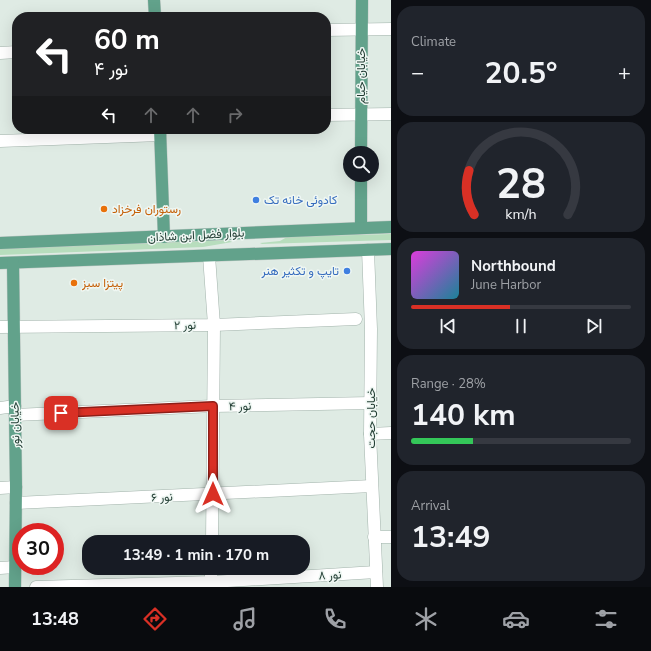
<!DOCTYPE html>
<html lang="en">
<head>
<meta charset="utf-8">
<style>
	:root { --surface:#171b24; --page:#20242c; --text:#f1f3f6; --muted:#9ea1a6; --line:#363941; --accent:#d93025 }
	body { margin:0; font-family:"Nunito Sans",Vazirmatn,sans-serif; background:var(--page); color:var(--text); height:100vh; display:flex; flex-direction:column; font-size:15px; white-space:nowrap }
	* { box-sizing:border-box; margin:0 }
	p { font-size:13px; color:var(--muted) }
	.icon { flex:none; width:22px; height:22px; fill:none; stroke:currentColor; stroke-width:2; stroke-linecap:round; stroke-linejoin:round }
	.map { position:relative; flex:1; overflow:hidden }
	.sheet { display:flex; flex-direction:column; gap:6px; padding:6px; background:#0d0f14; width:260px }
	.sheet>* { flex:none }
	.top-card { position:absolute; left:12px; top:12px; width:319px; height:122px; border-radius:16px; box-shadow:0 4px 16px #0002; background:#202124; color:#fff; overflow:hidden }
	.fabs { position:absolute; left:343px; top:146px; display:grid; gap:8px }
	.fabs a { display:grid; place-items:center; width:36px; height:36px; border-radius:50%; background:var(--surface); box-shadow:0 4px 16px #0002; font-size:20px }
	.speed { position:absolute; left:12px; top:523px; display:flex; gap:8px; font-size:20px; font-weight:700; text-align:center }
	.speed>* { display:grid; place-content:center; width:52px; height:52px; border-radius:50%; background:var(--surface); box-shadow:0 4px 16px #0002; line-height:1 }
	.speed .limit { border:6px solid #d22; background:#fff; color:#111 }
	.pin { position:absolute; display:grid; place-items:center; width:34px; height:34px; color:#fff; margin:-17px; border-radius:8px; box-shadow:0 2px 6px #0006 }
	.me { position:absolute; width:44px; margin:-22px; rotate:0deg; stroke-linejoin:round; filter:drop-shadow(0 0 3px #0008) }
	.turn { display:flex; align-items:center; gap:14px; height:84px; padding:0 16px; font-size:18px }
	.turn .icon { width:52px; height:52px; stroke-width:2.5 }
	.turn b { display:block; font-size:28px; line-height:34px }
	.lanes { display:flex; align-items:center; height:38px; padding:0 16px; background:#0003; justify-content:center; gap:20px; direction:ltr }
	.lanes .off { opacity:.35 }
	.big { font-size:30px; font-weight:700; line-height:1.1 }
	.sheet .widget { flex:1; display:flex; flex-direction:column; justify-content:center; gap:6px; min-width:0; padding:0 14px; border-radius:16px; background:var(--page) }
	.sheet .dial { align-items:center; gap:0 }
	.dial svg { height:104px; overflow:visible; fill:none; stroke:var(--line); stroke-width:7; stroke-linecap:round; text-anchor:middle }
	.dial text { fill:var(--text); stroke:none }
	.song { display:flex; align-items:center; gap:12px }
	.cover { width:48px; height:48px; border-radius:6px; background:linear-gradient(135deg,hsl(300 70% 55%),hsl(190 70% 35%)) }
	.played { height:4px; border-radius:2px; background:linear-gradient(90deg,var(--accent) 45%,var(--line) 45%) }
	.keys { display:flex; justify-content:space-around; direction:ltr }
	.heat { display:flex; justify-content:space-between; align-items:center; font-size:22px; direction:ltr }
	.charge { height:6px; border-radius:3px; background:linear-gradient(90deg,#34c759 28%,var(--line) 0) }
	.trip { position:absolute; left:82px; top:535px; width:228px; height:40px; border-radius:16px; background:var(--surface); box-shadow:0 4px 16px #0002; font-weight:700; line-height:40px; text-align:center }
	.menu { display:flex; height:64px; justify-content:space-around; align-items:center; background:#090b0e; color:var(--muted) }
	.menu .icon { width:28px; height:28px }
	.menu .active { color:var(--accent) }
	.menu b { font-size:18px; color:var(--text) }
	main { display:flex; flex:1; min-height:0 }
	.map>svg:first-child { display:block }
	.green { fill:#b7ddbd }
	.lines { fill:none; stroke-linecap:round; stroke-linejoin:round }
	.minor-casing { stroke:#a2b3ab; stroke-width:13 }
	.major-casing { stroke:#c0c8c5; stroke-width:13 }
	.minor { stroke:#fff; stroke-width:12 }
	.major { stroke:#62a28b; stroke-width:12 }
	.route-casing { stroke:#8d1f18; stroke-width:10 }
	.route { stroke:#d93025; stroke-width:7 }
	.shop-dot { fill:#3f7fe0; stroke:#eff7f3; stroke-width:1.5 }
	.food-dot { fill:#e8710a; stroke:#eff7f3; stroke-width:1.5 }
	.labels { text-anchor:middle; stroke-width:3; stroke-linejoin:round; paint-order:stroke }
	.street-label { font-size:12px; fill:#1f3b31; stroke:#eff7f3 }
	.shop-label { font-size:12px; fill:#366cbe; stroke:#eff7f3; text-anchor:start }
	.food-label { font-size:12px; fill:#c56008; stroke:#eff7f3; text-anchor:start }
</style>
</head>
<body>
<main>
<div class="map">
<svg width="391" height="587" viewBox="0 0 391 587">
	<rect width="100%" height="100%" fill="#dfebe4"/>
	<g class="green">
		<polygon points="391,234 391,240 262,244 260,243 280,241 287,237"/>
		<polygon points="228,240 232,242 203,247 0,255 0,249"/>
	</g>
	<g class="lines">
		<g class="minor-casing">
			<g id="minor">
				<polyline points="326,30 391,29"/>
				<polyline points="0,53 17,52"/>
				<polyline points="326,115 391,114"/>
				<polyline points="0,141 160,135"/>
				<polyline points="368,250 371,329 370,434 377,587"/>
				<polyline points="209,256 214,325 212,542"/>
				<polyline points="0,327 214,325 356,319"/>
				<polyline points="0,408 15,406"/>
				<polyline points="15,415 213,406 371,403"/>
				<polyline points="370,434 391,433"/>
				<polyline points="0,488 16,487"/>
				<polyline points="16,503 372,486"/>
				<polyline points="374,537 391,537"/>
				<polyline points="0,568 15,567"/>
				<polyline points="36,587 211,582 376,572"/>
				<polyline points="211,587 211,568"/>
			</g>
		</g>
		<g class="major-casing">
			<g id="major">
				<polyline points="154,0 155,17"/>
				<polyline points="160,129 164,237"/>
				<polyline points="361,153 362,0"/>
				<polyline points="361,227 361,175"/>
				<polyline points="0,243 391,227"/>
				<polyline points="0,263 391,249"/>
				<polyline points="13,263 16,487 15,587"/>
			</g>
		</g>
		<use href="#minor" class="minor"/>
		<use href="#major" class="major"/>
	</g>
	<g class="lines">
		<g class="route-casing">
			<polyline id="route" points="61,413 213,406 213,494"/>
		</g>
		<use href="#route" class="route"/>
	</g>
	<g class="shop-dot">
		<circle cx="256" cy="200" r="4"/>
		<circle cx="347" cy="271" r="4"/>
	</g>
	<g class="food-dot">
		<circle cx="104" cy="209" r="4"/>
		<circle cx="74" cy="283" r="4"/>
	</g>
	<g class="labels">
		<g class="street-label">
			<text transform="translate(361 76) rotate(-90)" y="4">خیابان خیام</text>
			<text transform="translate(196 235) rotate(-3)" y="4">بلوار فضل ابن شاذان</text>
			<text transform="translate(185 325) rotate(-1)" y="4">نور ۲</text>
			<text transform="translate(240 406) rotate(-1)" y="4">نور ۴</text>
			<text transform="translate(371 418) rotate(-90)" y="4">خیابان حجت</text>
			<text transform="translate(15 425) rotate(-91)" y="4">خیابان نور</text>
			<text transform="translate(162 497) rotate(-2)" y="4">نور ۶</text>
			<text transform="translate(330 575) rotate(-3)" y="4">نور ۸</text>
		</g>
		<g class="shop-label">
			<text x="264" y="204">کادوئی خانه تک</text>
			<text x="339" y="275" text-anchor="end">تایپ و تکثیر هنر</text>
		</g>
		<g class="food-label">
			<text x="112" y="213">رستوران فرخزاد</text>
			<text x="82" y="287">پیتزا سبز</text>
		</g>
	</g>
</svg>
<div class="fabs">
<a><svg class="icon" aria-label="search" viewBox="0 0 24 24"><circle cx="10" cy="10" r="6"/><path d="M15 15l6 6"/></svg></a>
</div>
<div class="speed"><div class="limit">30</div></div>
<div class="pin" style="left:61px;top:413px;background:#d93025"><svg class="icon" aria-label="arrive" viewBox="0 0 24 24"><path d="M6 21V4h12l-3 4 3 4H6"/></svg></div>
<svg class="me" style="left:213px;top:494px" viewBox="-20 -20 40 40"><path d="M0-17L14 15 0 8-14 15z" fill="#d93025" stroke="#fff" stroke-width="4"/></svg>
<div class="trip">13:49 · 1 min · 170 m</div>
<div class="top-card">
<div class="turn"><svg class="icon" aria-label="left" viewBox="0 0 24 24"><path d="M17 20v-9H6M10 6l-5 5 5 5"/></svg><div><b>60 m</b>نور ۴</div></div>
<div class="lanes"><svg class="icon" aria-label="left" viewBox="0 0 24 24"><path d="M17 20v-9H6M10 6l-5 5 5 5"/></svg><svg class="icon off" aria-label="ahead" viewBox="0 0 24 24"><path d="M12 20V5M6 11l6-6 6 6"/></svg><svg class="icon off" aria-label="ahead" viewBox="0 0 24 24"><path d="M12 20V5M6 11l6-6 6 6"/></svg><svg class="icon off" aria-label="right" viewBox="0 0 24 24"><path d="M7 20v-9h11M14 6l5 5-5 5"/></svg></div>
</div>
</div>
<section class="sheet">
<div class="widget"><p>Climate</p>
<div class="heat"><a>−</a><b class="big">20.5°</b><a>+</a></div>
</div>
<div class="widget dial"><svg viewBox="0 0 100 80">
<path d="M14 69A42 42 0 1 1 86 69"/>
<path d="M14 69A42 42 0 0 1 10 35" stroke="#d93025"/>
<text x="50" y="56" font-size="32" font-weight="700">28</text>
<text x="50" y="72" font-size="11">km/h</text>
</svg></div>
<div class="widget">
<div class="song"><i class="cover"></i><div><b>Northbound</b><p>June Harbor</p></div></div>
<div class="played"></div>
<div class="keys"><svg class="icon" aria-label="previous" viewBox="0 0 24 24"><path d="M18 5L8 12l10 7zM5 5v14"/></svg><svg class="icon" aria-label="pause" viewBox="0 0 24 24"><path d="M8 5v14M16 5v14"/></svg><svg class="icon" aria-label="next" viewBox="0 0 24 24"><path d="M6 5l10 7-10 7zM19 5v14"/></svg></div>
</div>
<div class="widget"><p>Range · 28%</p><b class="big">140 km</b><div class="charge"></div></div>
<div class="widget"><p>Arrival</p><b class="big">13:49</b></div>
</section>
</main>
<nav class="menu">
<b>13:48</b>
<svg class="icon active" aria-label="directions" viewBox="0 0 24 24"><path d="M12 3l9 9-9 9-9-9zM9 14v-3h6M13 9l2 2-2 2"/></svg>
<svg class="icon" aria-label="music" viewBox="0 0 24 24"><path d="M9 18V5l10-2v13"/><circle cx="6" cy="18" r="3"/><circle cx="16" cy="16" r="3"/></svg>
<svg class="icon" aria-label="phone" viewBox="0 0 24 24"><path d="M5 4h4l2 5-3 2q2 4 5 5l2-3 5 2v4C11 20 4 13 5 4z"/></svg>
<svg class="icon" aria-label="climate" viewBox="0 0 24 24"><path d="M12 3v18M4 7l16 10M4 17L20 7"/></svg>
<svg class="icon" aria-label="car" viewBox="0 0 24 24"><path d="M5 17H2v-5l4-1 3-4h7l3 4 3 1v5h-3M9 17h6M6 11h13"/><circle cx="7" cy="17" r="2"/><circle cx="17" cy="17" r="2"/></svg>
<svg class="icon" aria-label="filters" viewBox="0 0 24 24"><path d="M4 7h16M4 17h16"/><circle cx="9" cy="7" r="2"/><circle cx="15" cy="17" r="2"/></svg>
</nav>
</body>
</html>
